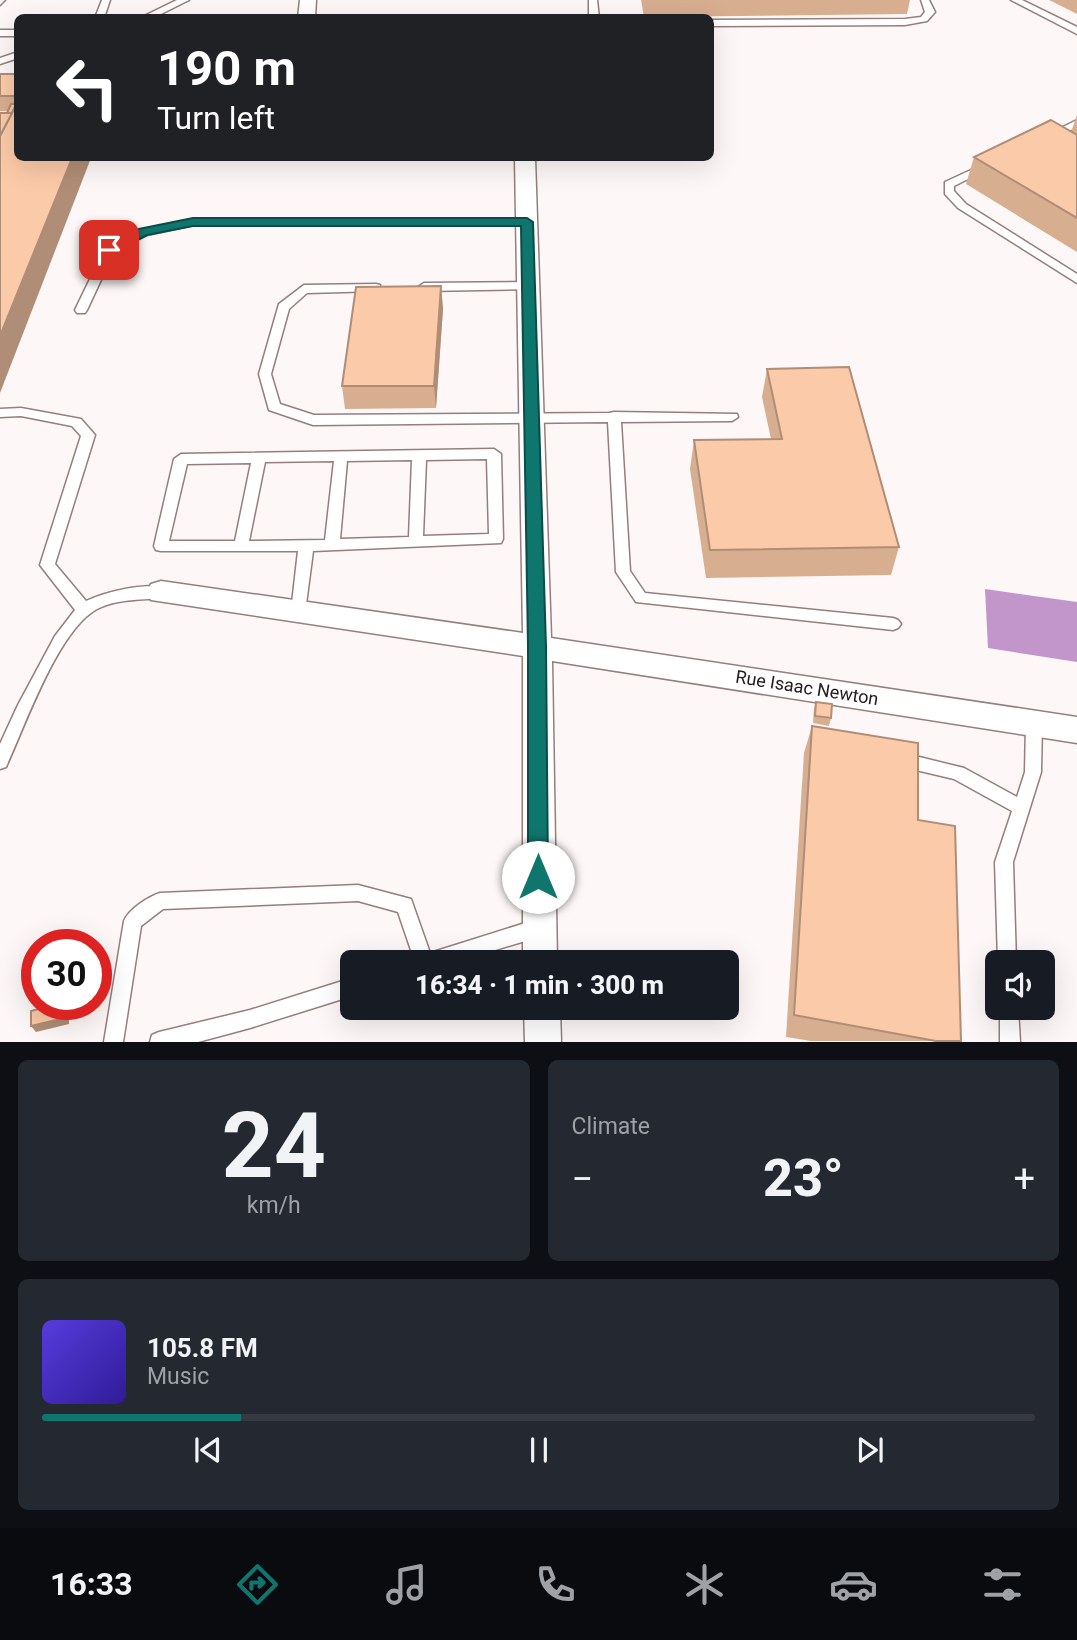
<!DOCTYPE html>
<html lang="en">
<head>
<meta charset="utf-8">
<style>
	:root { --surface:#171b24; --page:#242831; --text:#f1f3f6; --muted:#9ea1a6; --line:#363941; --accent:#0f766e }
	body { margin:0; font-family:Roboto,sans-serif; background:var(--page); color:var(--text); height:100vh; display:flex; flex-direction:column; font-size:26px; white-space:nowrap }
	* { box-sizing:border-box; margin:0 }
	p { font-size:23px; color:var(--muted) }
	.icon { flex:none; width:38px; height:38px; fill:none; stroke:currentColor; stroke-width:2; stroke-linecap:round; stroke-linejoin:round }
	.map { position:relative; height:1042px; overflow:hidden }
	.side { display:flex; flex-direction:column; gap:18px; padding:18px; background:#0d0f14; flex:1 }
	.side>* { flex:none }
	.top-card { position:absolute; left:14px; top:14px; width:700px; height:147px; border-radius:10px; box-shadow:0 7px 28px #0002; background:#202124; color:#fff; overflow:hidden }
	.buttons { position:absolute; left:985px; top:950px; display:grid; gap:14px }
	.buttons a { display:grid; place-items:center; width:70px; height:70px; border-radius:10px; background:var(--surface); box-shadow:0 7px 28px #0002; font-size:35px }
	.speed { position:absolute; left:21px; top:929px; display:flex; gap:14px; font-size:35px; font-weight:700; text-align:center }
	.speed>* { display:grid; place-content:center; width:91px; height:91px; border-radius:50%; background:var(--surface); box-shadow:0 7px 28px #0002; line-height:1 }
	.speed .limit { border:10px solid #d22; background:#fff; color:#111 }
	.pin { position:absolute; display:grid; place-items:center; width:60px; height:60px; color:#fff; margin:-30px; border-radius:14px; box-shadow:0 4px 10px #0006 }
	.me { position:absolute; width:77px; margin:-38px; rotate:0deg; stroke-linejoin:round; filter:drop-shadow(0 0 5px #0008) }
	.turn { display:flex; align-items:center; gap:24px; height:147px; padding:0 28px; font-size:32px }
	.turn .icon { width:91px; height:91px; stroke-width:2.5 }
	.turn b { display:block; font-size:49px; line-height:60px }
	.big { font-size:52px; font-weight:800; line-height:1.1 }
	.side .tile { flex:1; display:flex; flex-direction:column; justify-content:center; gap:10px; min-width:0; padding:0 24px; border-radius:10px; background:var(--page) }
	.side .dial { align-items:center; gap:0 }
	.dial b { font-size:91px; line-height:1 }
	.song { display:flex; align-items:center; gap:21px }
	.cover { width:84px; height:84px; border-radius:10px; background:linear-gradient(135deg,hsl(250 70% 55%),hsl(250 70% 35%)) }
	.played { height:7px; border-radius:4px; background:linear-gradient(90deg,var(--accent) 20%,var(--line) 20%) }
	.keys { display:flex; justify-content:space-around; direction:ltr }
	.heat { display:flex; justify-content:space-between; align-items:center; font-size:38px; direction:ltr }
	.side .tiles { flex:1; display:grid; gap:18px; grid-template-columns:1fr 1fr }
	.tile:last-child { grid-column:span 2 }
	.trip { position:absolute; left:340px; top:950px; width:399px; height:70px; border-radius:10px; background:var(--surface); box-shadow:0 7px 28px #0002; font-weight:800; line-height:70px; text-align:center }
	.tabs { display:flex; height:112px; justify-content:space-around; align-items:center; background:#090b0e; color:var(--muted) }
	.tabs .icon { width:49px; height:49px }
	.tabs .on { color:var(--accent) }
	.tabs b { font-size:32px; color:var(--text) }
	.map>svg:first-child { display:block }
	.water { fill:#c295cb }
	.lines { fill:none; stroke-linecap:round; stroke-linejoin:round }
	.lane-casing { stroke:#957e7c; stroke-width:3 }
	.street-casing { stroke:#957e7c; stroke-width:3 }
	.lane { fill:#fff; fill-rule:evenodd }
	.street { fill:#fff; fill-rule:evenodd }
	.wall { fill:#d8ae90 }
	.shaded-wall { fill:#b08d76 }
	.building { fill:#fbcaa8; stroke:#b08d76; stroke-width:2 }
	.route { fill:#0f766e; stroke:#0a4d48; stroke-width:2 }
	.labels { text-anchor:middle; stroke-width:6; stroke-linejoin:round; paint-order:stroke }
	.street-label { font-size:18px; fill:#251c1b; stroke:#fff }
</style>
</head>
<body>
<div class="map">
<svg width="1077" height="1042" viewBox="0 0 1077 1042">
	<rect width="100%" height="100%" fill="#fdf7f7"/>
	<polygon class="water" points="985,589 1077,602 1077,662 988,648"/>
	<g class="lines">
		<g class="lane-casing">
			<g id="lane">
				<polygon points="0,0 5,0 0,5"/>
				<polygon points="102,0 110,0 104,18 95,18"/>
				<polygon points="177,0 189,0 153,18 140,18"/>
				<polygon points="589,0 597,0 599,18 589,18"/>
				<polygon points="921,0 929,0 935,12 927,21 905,25 710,26 710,20 905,19 921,17 925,12"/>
				<polygon points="1011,0 1022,0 1077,27 1077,34"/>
				<rect x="0" y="30" width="18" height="6"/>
				<polygon points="18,52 18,58 0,64 0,58"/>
				<polygon points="1077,120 1077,127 1054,138 1046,138 1045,136"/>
				<polygon points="984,164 988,165 988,169 954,186 954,191 966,204 1077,274 1077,283 958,208 945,194 945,182"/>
				<polygon points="193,219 527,219 533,222 527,225 193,225 147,235 114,252 87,310 85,313 77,313 75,310 105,248 140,230"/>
				<polygon points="527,282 531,283 531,289 424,291 418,287 424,283"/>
				<polygon points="376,284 380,285 380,291 307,293 289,309 271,374 280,404 314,415 609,413 614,412 737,414 738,417 732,421 621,422 630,571 645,593 893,618 898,620 901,624 898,628 893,630 636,602 616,572 608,422 313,425 269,410 259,374 279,304 304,285"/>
				<path d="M 21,408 L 81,419 L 95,435 L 55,564 L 86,601 C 105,592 145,582 166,588 L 168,592 L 166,596 L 161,598 C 140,600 116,599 97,609 C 58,630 25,726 6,767 L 0,769 L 0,744 L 18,705 L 55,636 L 75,610 L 40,565 L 81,436 L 72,426 L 21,416 L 0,417 L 0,409 Z"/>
				<path d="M 494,449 L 501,454 L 503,539 L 501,543 L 313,551 L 305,612 L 303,616 L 293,616 L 291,612 L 298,551 L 161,551 L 156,550 L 154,546 L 174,459 L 181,454 ZM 487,459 L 489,534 L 423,536 L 426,460 ZM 412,460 L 409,537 L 340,539 L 347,461 ZM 334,461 L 325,540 L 249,541 L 265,462 ZM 251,463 L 235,541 L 169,541 L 187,464 Z"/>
				<polygon points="1034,717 1040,719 1042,724 1041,772 1013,862 1016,962 998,962 995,862 1012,811 954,779 899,766 893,764 891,759 893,754 899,752 964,768 1017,797 1025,772 1026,724 1028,719"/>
				<path d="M 358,885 L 411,899 L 430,953 L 538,919 L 544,922 L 547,928 L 544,934 L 538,937 L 456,962 L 415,962 L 398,912 L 358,901 L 163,909 L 141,926 L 123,1042 L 104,1042 L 124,921 C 129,909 148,897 160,893 Z"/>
				<polygon points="352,978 352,996 250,1028 198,1042 150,1042 152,1035 159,1032 250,1010"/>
				<polygon points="1000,1008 1018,1008 1020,1042 1000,1042"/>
			</g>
		</g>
		<g class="street-casing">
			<g id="street">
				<polygon points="300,0 316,0 315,18 298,18"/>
				<polygon points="515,158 535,158 551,638 1077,717 1077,743 552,661 557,962 523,962 523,656 151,600 147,592 151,584 161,581 523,633"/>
				<polygon points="524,1008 560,1008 561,1042 525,1042"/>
			</g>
		</g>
		<use href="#lane" class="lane"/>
		<use href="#street" class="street"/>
	</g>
	<g class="wall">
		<polygon points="641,0 910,0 907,14 644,17"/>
		<polygon points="1049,0 1077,0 1077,14"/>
		<polygon points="0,74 18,74 18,158 8,111 0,111"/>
		<polygon points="1077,115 1077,252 966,184 974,157 1071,132"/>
		<polygon points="441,286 443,309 436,408 345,409 342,386"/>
		<polygon points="767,369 899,547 891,575 706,578 690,469 694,440 771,439 762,397"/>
		<polygon points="816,702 831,718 829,726 813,723 814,709"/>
		<polygon points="812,726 918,820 961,1041 811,1041 786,1037 804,753"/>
	</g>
	<g class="shaded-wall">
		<polygon points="72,158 91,158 0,393 0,336"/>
		<polygon points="441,286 443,309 436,408 434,386"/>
		<polygon points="65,1004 66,1004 69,1009 69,1024 36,1032 31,1026"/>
	</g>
	<g class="building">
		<rect x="0" y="74" width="18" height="22"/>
		<polygon points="18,99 18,107 15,107 12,113 7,113 11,104 15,104"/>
		<polygon points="15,107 18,107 18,158 72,158 0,336 0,136"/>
		<polygon points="0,113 12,113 0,136"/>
		<polygon points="1051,120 1077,135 1077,218 974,157"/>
		<polygon points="441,286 434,386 342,386 356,287"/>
		<polygon points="849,367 899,547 710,550 694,440 782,439 767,369"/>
		<polygon points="816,702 832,704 831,718 815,716"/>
		<polygon points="812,726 918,743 918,820 955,826 961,1041 936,1041 794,1015"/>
		<polygon points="57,1004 65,1004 65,1018 31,1026 31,1011"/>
	</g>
	<polygon class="route" points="193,218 527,218 533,222 546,647 548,877 545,883 538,886 531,883 528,877 528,647 521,226 193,226 147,235 114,252 105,252 103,250 139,229"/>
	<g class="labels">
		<g class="street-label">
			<text transform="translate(807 688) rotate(9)" y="6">Rue Isaac Newton</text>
		</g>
	</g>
</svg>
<div class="buttons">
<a><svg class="icon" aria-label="sound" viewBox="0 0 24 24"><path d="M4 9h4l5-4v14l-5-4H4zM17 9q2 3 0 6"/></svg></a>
</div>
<div class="speed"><div class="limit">30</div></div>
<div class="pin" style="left:109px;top:250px;background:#d93025"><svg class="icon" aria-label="arrive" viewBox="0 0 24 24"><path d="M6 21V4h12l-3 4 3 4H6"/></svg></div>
<svg class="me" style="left:538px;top:877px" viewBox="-20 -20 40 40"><circle r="19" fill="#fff"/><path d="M0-13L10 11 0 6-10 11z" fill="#0f766e"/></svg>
<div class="trip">16:34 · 1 min · 300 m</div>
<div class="top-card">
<div class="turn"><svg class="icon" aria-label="left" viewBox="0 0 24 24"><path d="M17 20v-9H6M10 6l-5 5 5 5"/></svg><div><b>190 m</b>Turn left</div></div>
</div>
</div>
<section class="side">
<div class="tiles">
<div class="tile dial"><b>24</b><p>km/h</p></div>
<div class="tile"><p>Climate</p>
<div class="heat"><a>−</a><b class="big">23°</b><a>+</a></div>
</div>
<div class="tile">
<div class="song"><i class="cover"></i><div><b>105.8 FM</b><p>Music</p></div></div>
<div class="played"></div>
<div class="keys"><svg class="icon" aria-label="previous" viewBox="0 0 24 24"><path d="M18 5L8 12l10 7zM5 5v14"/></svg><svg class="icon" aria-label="pause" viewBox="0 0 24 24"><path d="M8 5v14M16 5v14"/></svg><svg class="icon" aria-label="next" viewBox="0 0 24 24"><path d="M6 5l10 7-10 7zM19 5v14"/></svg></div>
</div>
</div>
</section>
<nav class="tabs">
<b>16:33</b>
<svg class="icon on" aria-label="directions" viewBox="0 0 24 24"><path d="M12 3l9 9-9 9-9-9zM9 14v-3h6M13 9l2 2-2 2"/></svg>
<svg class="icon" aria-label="music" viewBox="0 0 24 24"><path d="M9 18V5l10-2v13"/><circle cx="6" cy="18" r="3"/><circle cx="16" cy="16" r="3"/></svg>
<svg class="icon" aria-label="phone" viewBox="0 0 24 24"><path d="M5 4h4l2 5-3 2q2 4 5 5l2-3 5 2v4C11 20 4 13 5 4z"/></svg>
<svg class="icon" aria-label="climate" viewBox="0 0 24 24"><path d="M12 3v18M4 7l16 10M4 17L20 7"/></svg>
<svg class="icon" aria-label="car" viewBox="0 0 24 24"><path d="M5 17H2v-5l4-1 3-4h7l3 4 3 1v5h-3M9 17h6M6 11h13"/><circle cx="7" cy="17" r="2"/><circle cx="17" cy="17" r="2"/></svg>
<svg class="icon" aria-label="filters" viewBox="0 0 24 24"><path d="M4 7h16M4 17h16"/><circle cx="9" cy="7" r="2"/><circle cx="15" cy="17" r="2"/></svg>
</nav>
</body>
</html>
